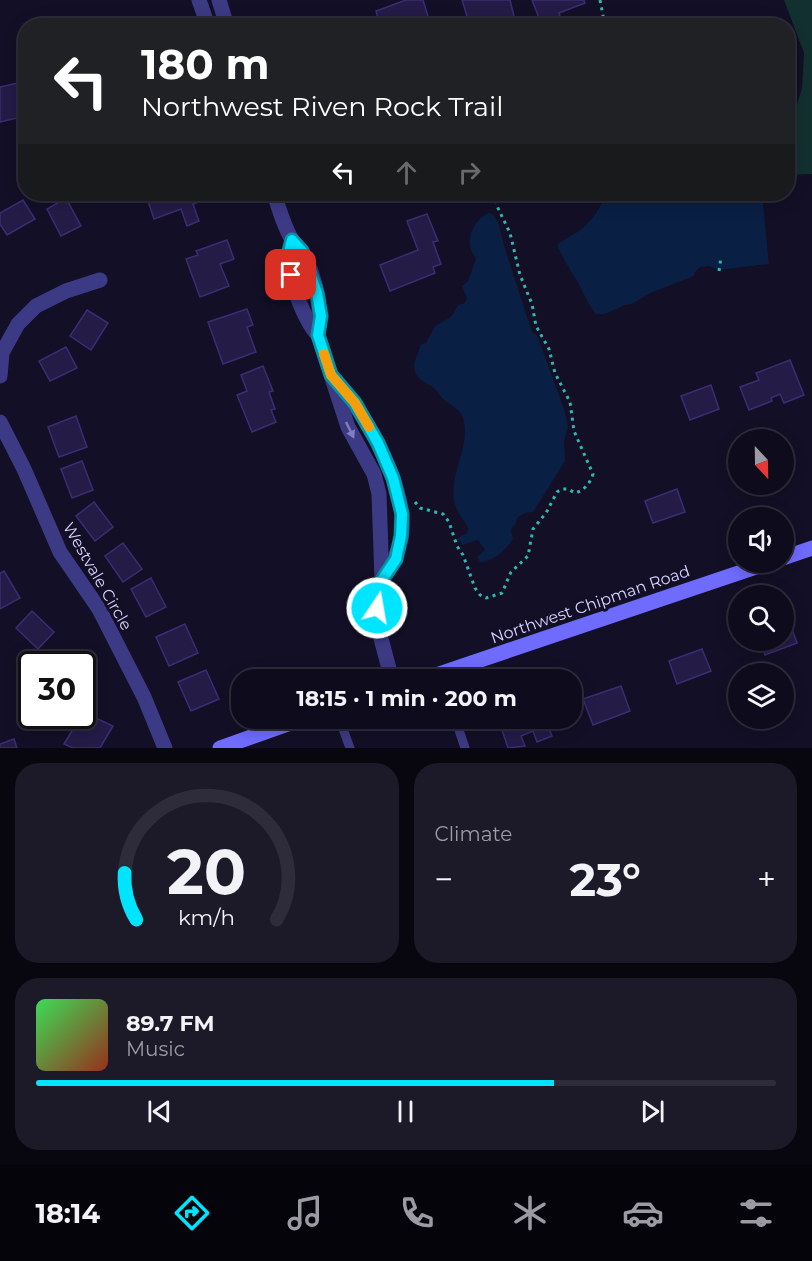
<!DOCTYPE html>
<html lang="en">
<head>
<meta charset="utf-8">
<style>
	:root { --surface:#0e0b1c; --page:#1c1929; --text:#f1f3f6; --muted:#9b9ba3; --line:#2e2b3b; --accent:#00e5ff }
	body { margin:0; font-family:Montserrat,sans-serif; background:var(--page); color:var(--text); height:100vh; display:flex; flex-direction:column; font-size:22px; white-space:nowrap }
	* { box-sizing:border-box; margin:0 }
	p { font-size:20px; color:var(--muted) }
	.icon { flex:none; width:33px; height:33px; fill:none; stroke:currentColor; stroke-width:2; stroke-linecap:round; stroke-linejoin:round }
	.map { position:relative; height:748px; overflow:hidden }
	.details { display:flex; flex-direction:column; gap:15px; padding:15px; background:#08060f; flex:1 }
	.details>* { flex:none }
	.banner { position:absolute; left:18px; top:18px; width:777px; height:183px; border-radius:24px; box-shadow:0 3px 15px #0003,0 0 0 2px var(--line); background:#202124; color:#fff; overflow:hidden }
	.needle { width:39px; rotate:158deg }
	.controls { position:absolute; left:728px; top:429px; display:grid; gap:12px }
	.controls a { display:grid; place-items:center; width:66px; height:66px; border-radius:50%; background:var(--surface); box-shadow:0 3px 15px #0003,0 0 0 2px var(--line); font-size:30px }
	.speed { position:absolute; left:18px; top:651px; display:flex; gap:12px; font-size:30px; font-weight:700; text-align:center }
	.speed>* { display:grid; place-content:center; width:78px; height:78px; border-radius:50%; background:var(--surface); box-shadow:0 3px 15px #0003,0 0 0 2px var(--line); line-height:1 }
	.speed .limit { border:3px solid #111; border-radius:9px; background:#fff; color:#111 }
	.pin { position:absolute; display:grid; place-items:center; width:51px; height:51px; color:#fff; margin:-26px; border-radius:12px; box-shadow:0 3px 9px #0006 }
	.me { position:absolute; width:66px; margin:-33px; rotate:12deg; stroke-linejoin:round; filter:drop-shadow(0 0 4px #0008) }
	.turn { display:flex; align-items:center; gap:21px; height:126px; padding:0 24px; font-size:27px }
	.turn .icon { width:78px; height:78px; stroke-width:2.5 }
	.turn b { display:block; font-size:42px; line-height:51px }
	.lanes { display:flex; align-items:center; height:57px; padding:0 24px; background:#0003; justify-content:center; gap:30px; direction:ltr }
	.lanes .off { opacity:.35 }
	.big { font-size:45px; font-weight:700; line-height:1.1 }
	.details .card { flex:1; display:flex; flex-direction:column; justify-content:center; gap:9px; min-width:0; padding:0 21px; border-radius:24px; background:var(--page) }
	.details .dial { align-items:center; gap:0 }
	.dial svg { height:156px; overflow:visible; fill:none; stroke:var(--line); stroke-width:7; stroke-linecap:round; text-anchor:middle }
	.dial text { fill:var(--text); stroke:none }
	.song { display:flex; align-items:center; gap:18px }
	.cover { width:72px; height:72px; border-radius:9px; background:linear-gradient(135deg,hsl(130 70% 55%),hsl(10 70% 35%)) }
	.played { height:6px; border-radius:3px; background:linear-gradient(90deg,var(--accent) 70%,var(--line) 70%) }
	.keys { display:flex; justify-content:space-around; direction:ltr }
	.heat { display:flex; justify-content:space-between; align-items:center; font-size:33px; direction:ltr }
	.details .tiles { flex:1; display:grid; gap:15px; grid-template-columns:1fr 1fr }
	.card:last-child { grid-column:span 2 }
	.trip { position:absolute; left:231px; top:669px; width:351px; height:60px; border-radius:24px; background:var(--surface); box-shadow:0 3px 15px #0003,0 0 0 2px var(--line); font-weight:700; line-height:60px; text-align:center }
	.tab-bar { display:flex; height:96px; justify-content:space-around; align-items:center; background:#06040b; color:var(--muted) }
	.tab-bar .icon { width:42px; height:42px }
	.tab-bar .selected { color:var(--accent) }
	.tab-bar b { font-size:27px; color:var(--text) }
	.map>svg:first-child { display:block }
	.green { fill:#12302f }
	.water { fill:#0a1f44 }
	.building { fill:#241b47; stroke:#3b2d73; stroke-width:1.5 }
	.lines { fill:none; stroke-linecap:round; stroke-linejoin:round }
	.path { stroke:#2fb8b0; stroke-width:3; stroke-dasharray:3 4.5; stroke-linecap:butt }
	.lane { stroke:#3d3a85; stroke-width:9 }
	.street { stroke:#3d3a85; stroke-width:15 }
	.secondary { stroke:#6f6bff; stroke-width:15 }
	.oneway { fill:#837fbc }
	.route-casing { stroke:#0095a6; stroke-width:15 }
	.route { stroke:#00e5ff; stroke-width:10 }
	.slow { stroke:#f59e0b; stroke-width:10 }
	.labels { text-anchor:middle; stroke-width:6; stroke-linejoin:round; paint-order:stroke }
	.street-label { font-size:16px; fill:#d9d4ff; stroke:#130f26 }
</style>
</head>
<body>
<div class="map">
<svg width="812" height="748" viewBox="0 0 812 748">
	<rect width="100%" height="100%" fill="#130f26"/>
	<polygon class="green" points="784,0 812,0 812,174 788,175 788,118 794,114 802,88 804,53"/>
	<g class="water">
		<path d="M 616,194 L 762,194 L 769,264 L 718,270 L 710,266 L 700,267 L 695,272 L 694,276 L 650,293 L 632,304 L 625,305 L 605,314 L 596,314 C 586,302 582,288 574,276 C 567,265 562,256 557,245 C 563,240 567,238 574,234 C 586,228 598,213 603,200 Z"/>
		<path d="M 489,213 L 493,214 L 499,225 L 505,249 L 532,332 L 537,335 L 564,409 L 568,427 L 564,442 L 565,461 L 533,512 L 524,513 L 517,518 L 516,523 L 511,530 L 513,539 C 506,550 493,562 480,562 L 477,557 L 485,550 L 478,540 L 462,545 L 457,538 L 467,533 L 468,528 C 464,520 457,513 455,504 C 447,474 472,447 463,418 C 459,408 452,406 444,400 C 440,396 438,392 435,389 C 427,382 415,380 414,367 C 414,358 420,353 420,345 L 426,343 L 435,326 L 452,316 L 458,305 L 465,303 L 467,298 L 462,286 L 468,281 L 476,259 C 474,255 470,250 470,245 C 468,234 478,216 489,213 Z"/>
	</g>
	<g class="building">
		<polygon points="406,0 423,0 431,26 380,26 376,11"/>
		<polygon points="462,0 510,0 516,24 470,26"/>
		<polygon points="532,0 584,0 585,3 559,13 560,16 541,23"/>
		<polygon points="26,76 26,116 0,122 0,87 18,83 17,78"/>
		<polygon points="159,194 213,194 214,196 193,204 199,221 187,226 181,209 154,219 147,198"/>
		<polygon points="66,198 81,226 61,236 47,209"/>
		<polygon points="23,200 35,219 7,235 0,224 0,213"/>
		<polygon points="427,214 438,241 433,242 441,264 433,267 435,273 390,291 380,265 418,250 407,221"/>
		<polygon points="227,240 234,259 220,264 229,286 200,297 186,259 198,255 196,251"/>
		<polygon points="247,309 253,325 247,327 256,352 223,364 208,322"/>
		<polygon points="87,310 108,323 91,350 70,336"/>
		<polygon points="66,347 77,368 50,381 39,361"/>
		<polygon points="790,360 804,395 784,403 780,394 771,398 772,401 749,410 740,387 759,380 756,373"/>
		<polygon points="263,366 273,391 269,392 275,409 271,410 276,422 252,432 237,395 247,391 241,375"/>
		<polygon points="711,385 719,409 690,420 681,396"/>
		<polygon points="76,416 87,447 59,457 48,427"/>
		<polygon points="82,461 93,490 72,498 61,469"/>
		<polygon points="677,489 685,512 653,523 645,501"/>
		<polygon points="94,502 113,527 95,541 76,516"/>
		<polygon points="123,543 142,569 123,582 105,556"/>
		<polygon points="4,571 20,598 0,609 0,573"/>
		<polygon points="151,578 166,607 146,617 131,589"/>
		<polygon points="32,611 54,632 38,649 16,628"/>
		<polygon points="788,618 797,643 765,655 760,640 783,640 783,620"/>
		<polygon points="185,624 198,653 169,666 156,637"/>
		<polygon points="702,649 711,671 677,684 669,661"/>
		<polygon points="206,670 219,699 191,711 178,682"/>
		<polygon points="621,686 630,711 593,725 583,699"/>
		<polygon points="83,712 113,726 100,748 73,748 64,744 81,716 82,716"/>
		<polygon points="498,718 545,718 552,736 537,742 533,731 521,736 525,746 508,748"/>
		<polygon points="14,739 17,748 0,748 0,744"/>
	</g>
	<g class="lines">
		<g class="path">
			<polyline points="600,0 605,26"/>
			<polyline points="719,271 721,257"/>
			<path d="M 415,502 L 420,508 L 443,514 L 449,522 L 457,546 L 463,555 L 475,588 L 480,595 L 486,598 L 502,593 L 511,572 L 528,556 L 533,529 L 546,513 L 557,492 L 562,489 L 568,489 L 575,493 C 585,490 590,483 593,474 L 574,431 L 570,402 L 555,373 L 549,349 L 536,326 L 532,304 L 520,275 L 510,233 L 497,206 L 495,194"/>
		</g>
		<g class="lane">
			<polyline points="339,718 350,748"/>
			<polyline points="455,718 465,748"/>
		</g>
		<g class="street">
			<polyline points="199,0 208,26"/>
			<polyline points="219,0 227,26"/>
			<path d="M 274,194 C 279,208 283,224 291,238 C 294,244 300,247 303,253 C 316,278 322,307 318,335"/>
			<path d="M 292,240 C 291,245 289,250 288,255 C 286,274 305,322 318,335 L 348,427 L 374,474 L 379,494 L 382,580 L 377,608 L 379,631 L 392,680"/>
			<polyline points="0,376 2,353 18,324 36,306 66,291 100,280"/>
			<path d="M 336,380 C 366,416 410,489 401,539 C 398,555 391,567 382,580"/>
			<polyline points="0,422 24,469 60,552 99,609 144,697 165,748"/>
		</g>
		<g class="secondary">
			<polyline points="783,558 812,548"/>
			<polyline points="421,680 771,562"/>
			<polyline points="220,748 305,718"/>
		</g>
	</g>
	<defs><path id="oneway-solid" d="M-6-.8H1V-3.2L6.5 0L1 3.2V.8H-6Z" transform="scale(1.5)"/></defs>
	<use class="oneway" href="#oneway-solid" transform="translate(350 430) rotate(64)"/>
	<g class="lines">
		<g class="route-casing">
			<polyline id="route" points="291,275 288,256 292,240 302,251 317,293 321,316 318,335 331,375 355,403 378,443 393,478 402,514 401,536 396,559 382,580 377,608"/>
		</g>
		<use href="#route" class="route"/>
		<polyline class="slow" points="324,354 331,375 355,403 369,427"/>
	</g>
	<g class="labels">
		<g class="street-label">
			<text transform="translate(98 576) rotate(60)" y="6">Westvale Circle</text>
			<text transform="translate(590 604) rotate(-19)" y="6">Northwest Chipman Road</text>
		</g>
	</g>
</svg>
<div class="controls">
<a><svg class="needle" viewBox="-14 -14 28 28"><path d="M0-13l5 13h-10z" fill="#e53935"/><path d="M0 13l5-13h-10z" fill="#9b9ba3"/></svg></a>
<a><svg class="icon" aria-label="sound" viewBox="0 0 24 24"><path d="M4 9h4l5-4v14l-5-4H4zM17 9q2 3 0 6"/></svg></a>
<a><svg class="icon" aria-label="search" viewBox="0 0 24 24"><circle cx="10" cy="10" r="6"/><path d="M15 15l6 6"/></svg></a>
<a><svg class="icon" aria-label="layers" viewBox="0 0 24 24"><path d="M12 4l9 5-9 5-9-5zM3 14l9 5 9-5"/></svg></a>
</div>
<div class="speed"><div class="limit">30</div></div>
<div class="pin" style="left:291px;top:275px;background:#d93025"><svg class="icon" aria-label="arrive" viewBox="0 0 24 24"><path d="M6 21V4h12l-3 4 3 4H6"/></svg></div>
<svg class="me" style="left:377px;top:608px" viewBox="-20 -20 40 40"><circle r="17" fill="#00e5ff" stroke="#fff" stroke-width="3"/><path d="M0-11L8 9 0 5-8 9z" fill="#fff"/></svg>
<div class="trip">18:15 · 1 min · 200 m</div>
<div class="banner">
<div class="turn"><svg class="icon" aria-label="left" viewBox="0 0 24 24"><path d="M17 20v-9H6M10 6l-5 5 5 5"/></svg><div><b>180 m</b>Northwest Riven Rock Trail</div></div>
<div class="lanes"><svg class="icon" aria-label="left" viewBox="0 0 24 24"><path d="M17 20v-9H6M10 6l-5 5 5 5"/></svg><svg class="icon off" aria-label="ahead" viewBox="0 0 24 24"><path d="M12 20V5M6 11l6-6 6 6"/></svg><svg class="icon off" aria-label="right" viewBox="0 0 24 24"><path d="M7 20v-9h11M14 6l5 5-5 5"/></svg></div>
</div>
</div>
<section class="details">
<div class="tiles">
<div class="card dial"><svg viewBox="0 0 100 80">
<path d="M14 69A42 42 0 1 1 86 69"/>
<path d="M14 69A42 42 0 0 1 8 45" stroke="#00e5ff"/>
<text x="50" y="56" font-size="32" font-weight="700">20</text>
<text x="50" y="72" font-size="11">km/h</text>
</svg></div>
<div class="card"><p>Climate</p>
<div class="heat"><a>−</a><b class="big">23°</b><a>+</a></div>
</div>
<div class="card">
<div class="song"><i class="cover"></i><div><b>89.7 FM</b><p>Music</p></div></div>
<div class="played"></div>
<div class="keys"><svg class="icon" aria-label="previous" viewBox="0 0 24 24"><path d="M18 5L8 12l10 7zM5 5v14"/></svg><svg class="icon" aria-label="pause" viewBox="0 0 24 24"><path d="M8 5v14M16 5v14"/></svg><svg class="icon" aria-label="next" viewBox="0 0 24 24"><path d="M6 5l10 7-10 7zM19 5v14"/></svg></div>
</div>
</div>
</section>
<nav class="tab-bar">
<b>18:14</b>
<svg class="icon selected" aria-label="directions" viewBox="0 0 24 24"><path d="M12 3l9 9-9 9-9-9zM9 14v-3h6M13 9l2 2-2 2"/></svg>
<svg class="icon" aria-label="music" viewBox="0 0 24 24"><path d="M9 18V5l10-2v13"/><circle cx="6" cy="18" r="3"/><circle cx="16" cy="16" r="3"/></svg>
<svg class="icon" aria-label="phone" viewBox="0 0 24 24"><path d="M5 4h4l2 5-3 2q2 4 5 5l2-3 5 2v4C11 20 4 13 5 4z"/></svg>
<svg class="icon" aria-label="climate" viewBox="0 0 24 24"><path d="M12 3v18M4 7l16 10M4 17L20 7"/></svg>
<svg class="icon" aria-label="car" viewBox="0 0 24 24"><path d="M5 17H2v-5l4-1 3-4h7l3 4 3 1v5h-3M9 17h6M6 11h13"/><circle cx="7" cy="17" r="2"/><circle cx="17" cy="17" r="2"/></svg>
<svg class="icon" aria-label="filters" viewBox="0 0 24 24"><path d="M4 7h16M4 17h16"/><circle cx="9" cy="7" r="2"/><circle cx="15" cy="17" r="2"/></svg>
</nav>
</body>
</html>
